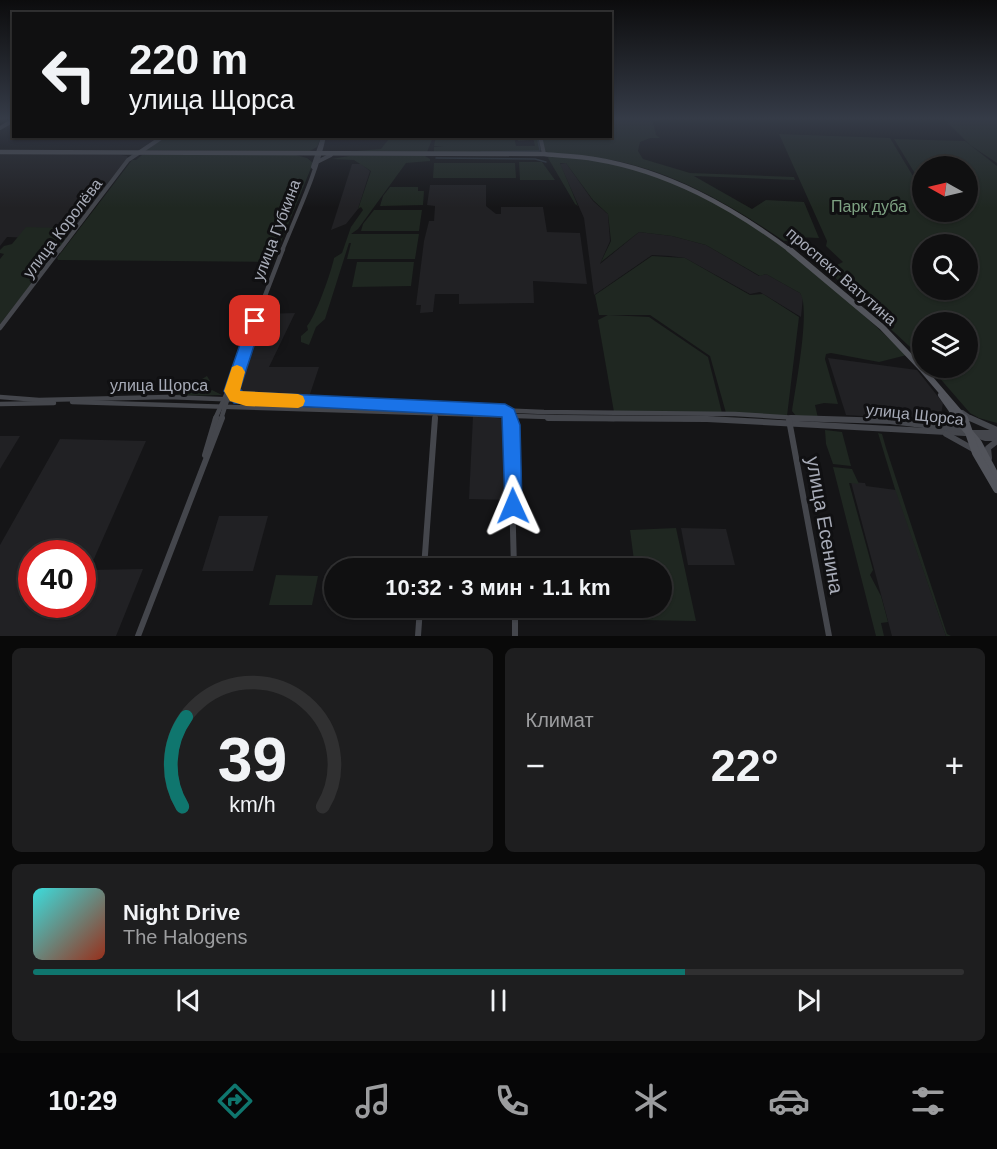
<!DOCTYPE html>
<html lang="ru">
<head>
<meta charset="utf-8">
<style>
	:root { --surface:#101011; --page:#1e1e1f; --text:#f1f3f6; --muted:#9c9d9f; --line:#303031; --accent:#0f766e }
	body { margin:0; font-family:Arial,sans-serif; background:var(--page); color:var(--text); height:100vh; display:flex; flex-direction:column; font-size:22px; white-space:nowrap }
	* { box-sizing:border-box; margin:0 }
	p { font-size:20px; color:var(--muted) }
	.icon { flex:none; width:33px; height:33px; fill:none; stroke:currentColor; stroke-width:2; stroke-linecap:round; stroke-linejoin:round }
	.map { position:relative; height:636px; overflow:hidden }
	.side { display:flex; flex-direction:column; gap:12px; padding:12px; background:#090909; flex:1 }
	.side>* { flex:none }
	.top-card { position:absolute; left:12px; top:12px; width:600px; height:126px; border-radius:0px; box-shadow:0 2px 4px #0004,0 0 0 2px var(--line); background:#101011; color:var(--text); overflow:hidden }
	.needle { width:39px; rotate:278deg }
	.buttons { position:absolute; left:912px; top:156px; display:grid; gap:12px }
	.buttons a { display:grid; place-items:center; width:66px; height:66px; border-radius:50%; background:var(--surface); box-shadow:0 2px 4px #0004,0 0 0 2px var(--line); font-size:30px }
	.speed { position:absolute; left:18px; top:540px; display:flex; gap:12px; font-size:30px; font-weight:700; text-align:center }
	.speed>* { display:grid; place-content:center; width:78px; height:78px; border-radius:50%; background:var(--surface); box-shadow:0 2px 4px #0004,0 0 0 2px var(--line); line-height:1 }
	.speed .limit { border:9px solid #d22; background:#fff; color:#111 }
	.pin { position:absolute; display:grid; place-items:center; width:51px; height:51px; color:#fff; margin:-26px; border-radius:12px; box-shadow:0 3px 9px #0006 }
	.me { position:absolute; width:66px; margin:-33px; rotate:359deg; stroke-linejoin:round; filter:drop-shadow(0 0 4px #0008) }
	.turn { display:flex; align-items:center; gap:21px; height:126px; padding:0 18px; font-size:27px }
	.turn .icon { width:78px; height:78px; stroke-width:2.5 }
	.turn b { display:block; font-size:42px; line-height:51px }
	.big { font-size:45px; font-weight:800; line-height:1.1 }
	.side .widget { flex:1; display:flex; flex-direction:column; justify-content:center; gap:9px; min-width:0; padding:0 21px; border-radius:9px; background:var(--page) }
	.side .dial { align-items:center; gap:0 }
	.dial svg { height:156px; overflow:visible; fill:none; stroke:var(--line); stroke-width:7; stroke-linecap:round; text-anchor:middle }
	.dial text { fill:var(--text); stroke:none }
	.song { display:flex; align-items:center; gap:18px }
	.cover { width:72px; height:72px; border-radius:9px; background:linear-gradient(135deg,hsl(180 70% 55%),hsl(10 70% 35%)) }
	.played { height:6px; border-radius:3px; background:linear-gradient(90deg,var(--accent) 70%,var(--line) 70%) }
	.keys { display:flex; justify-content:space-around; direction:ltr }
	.heat { display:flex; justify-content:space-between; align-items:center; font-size:33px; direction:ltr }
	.side .tiles { flex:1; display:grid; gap:12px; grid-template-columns:1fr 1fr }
	.widget:last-child { grid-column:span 2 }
	.trip { position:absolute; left:324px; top:558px; width:348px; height:60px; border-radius:30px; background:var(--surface); box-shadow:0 2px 4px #0004,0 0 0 2px var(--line); font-weight:800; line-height:60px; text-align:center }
	.dock { display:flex; height:96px; justify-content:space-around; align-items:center; background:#060607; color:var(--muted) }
	.dock .icon { width:42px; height:42px }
	.dock .selected { color:var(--accent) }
	.dock b { font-size:27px; color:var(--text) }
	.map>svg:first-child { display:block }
	.built { fill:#212124; fill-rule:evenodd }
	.green { fill:#1f2721; fill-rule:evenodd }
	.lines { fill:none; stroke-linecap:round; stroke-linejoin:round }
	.stream { stroke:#2b333b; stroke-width:1.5 }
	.secondary-far2 { stroke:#44464c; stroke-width:4 }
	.secondary-far1 { stroke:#44464c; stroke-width:4.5 }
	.secondary { stroke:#44464c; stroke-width:6 }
	.primary-far2 { stroke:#52545b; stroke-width:4.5 }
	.primary-far1 { stroke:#52545b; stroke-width:6 }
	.primary { stroke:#52545b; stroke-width:8 }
	.route { fill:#1a73e8; stroke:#114b97; stroke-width:1.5 }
	.slow { fill:#f59e0b }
	.labels { text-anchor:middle; stroke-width:6; stroke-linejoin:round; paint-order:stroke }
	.park-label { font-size:16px; fill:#7ea283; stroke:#101012 }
	.street-label { font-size:16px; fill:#a7abb7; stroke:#101012 }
	.near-street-label { font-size:20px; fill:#a7abb7; stroke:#101012 }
</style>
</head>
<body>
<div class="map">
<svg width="997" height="636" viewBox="0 0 997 636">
	<rect width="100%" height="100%" fill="#151517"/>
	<g class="built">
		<polygon points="0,153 121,155 127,156 128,159 66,239 7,237 0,246"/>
		<polygon points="566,163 593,201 608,214 610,241 600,264 639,232 672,236 706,245 759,276 766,274 800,293 803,297 801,317 760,292 750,294 685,258 670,256 652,255 594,295 584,218 560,164"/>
		<polygon points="352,164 361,164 370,171 358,209 346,224 331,230"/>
		<polygon points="430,185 486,185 486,206 496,214 501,214 501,207 543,207 547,232 580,233 587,284 533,281 534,303 459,304 459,294 435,294 433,312 420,313 421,305 416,305 424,241 429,221 434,221 435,206 427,205"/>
		<polygon points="295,313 269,367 319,367 308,400 239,396 236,382 261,314"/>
		<polygon points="828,358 917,370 943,403 940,421 846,415"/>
		<polygon points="473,416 507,419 510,500 469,499"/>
		<polygon points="0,436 20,436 0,469"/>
		<path d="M 60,439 L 146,441 L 89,570 L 143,569 L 116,636 L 0,636 L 0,545 ZM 32,554 L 82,554 L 82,604 L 32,604 Z"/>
		<polygon points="851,482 865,483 866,486 896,490 946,636 892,636"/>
		<polygon points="219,516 268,516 253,571 202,571"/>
		<polygon points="681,528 726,529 735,565 688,565"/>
	</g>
	<g class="green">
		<path d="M 611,119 L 662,119 L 653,122 L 656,135 L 660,138 L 650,138 L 640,142 L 638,151 L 643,159 L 690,173 L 794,177 L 795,180 L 694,176 L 752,209 L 766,200 L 804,202 L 819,238 L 796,237 L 796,240 L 784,241 C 732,206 678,174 617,161 C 597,157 560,158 544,151 L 541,137 L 610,136 Z"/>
		<polygon points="944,119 997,119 997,163 970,145"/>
		<path d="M 779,134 L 890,138 L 919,186 L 922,186 L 922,212 L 968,212 L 968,166 L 922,166 L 922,185 L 894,139 L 965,141 L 997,166 L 997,423 L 979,418 L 970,413 L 931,368 L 968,368 L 968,322 L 922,322 L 922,358 L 827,270 L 843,262 L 826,246 L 827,241 ZM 922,244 L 968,244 L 968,290 L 922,290 Z"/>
		<polygon points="436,136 514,137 516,146 535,146 533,137 530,140 518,141 517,137 539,137 541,150 538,152 434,152 434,147 444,147 434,146"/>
		<polygon points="167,137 321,137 317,147 308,152 142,150"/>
		<polygon points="387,137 433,137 427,152 356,151 381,149 388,140 386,139"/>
		<polygon points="142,155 296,155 307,158 313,163 273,262 58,260 57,258 132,160 136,160"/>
		<path d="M 550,155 L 618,163 L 693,190 L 771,236 L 817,272 L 907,355 L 879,362 L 831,353 L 826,354 L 825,359 L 838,404 L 824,403 L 815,405 L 818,418 L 796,416 L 792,411 C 795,389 811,308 800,293 L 766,274 L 760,276 L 706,245 L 672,236 L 639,232 L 601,262 L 611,241 L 608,214 L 593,200 L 566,163 L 560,163 L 578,206 L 575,204 L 548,158 Z"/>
		<path d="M 349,156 L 425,156 L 430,159 L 430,161 L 406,163 L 358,229 L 351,234 L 419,234 L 415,259 L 347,259 L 351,243 L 349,243 L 325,319 L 316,327 L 309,345 L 301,342 L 301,336 L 308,330 L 307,326 C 315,318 332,270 334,258 L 342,253 L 351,227 L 363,210 L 361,207 L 358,209 L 371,171 L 354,160 L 331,159 Z"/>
		<polygon points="519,162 542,162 555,180 520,180"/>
		<polygon points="434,163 515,163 516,178 433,178"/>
		<polygon points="390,187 418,187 418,191 424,191 423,205 380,206 383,196"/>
		<polygon points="374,210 422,210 419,231 361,231 363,224"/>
		<polygon points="26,227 61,228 53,238 67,238 0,324 0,259 4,254 0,253 0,250 4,246 12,244"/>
		<polygon points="652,256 685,258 750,295 763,294 799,317 787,416 726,413 710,356 650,315 599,315 595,295"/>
		<polygon points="357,262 414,262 411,286 352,287"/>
		<polygon points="608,315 649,317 708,357 722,413 614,412 598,320"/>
		<polygon points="207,376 210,381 206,381 208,382 204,389 192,391 203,391 204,394 212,390 222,395 171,396 182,394 179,393 184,381 197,382"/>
		<polygon points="825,430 842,432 851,466 833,464 826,444"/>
		<polygon points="878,433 882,434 886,448 947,634 951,636 946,636 895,489"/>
		<polygon points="833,467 852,469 859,484 849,483 873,570 870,575 881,596 888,622 881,623 884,636 876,636"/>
		<polygon points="676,528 696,621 642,620 641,608 662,608 662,568 635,568 630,530"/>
		<polygon points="429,557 489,557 488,568 428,568"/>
		<polygon points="276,575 318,576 312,605 269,605"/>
	</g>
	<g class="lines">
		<g class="stream">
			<polyline points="537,136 540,150"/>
			<polyline points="481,152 540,151"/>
			<polyline points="436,158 535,159 546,162"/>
		</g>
		<g class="secondary-far2">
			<polyline points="0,128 14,120"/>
			<polyline points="540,136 544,154"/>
			<polyline points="319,161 331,155"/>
			<polyline points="313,167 323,138"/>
			<polyline points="59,251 128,160 164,136"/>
			<path d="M 282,251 C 297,213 316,175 324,136"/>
		</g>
		<g class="secondary-far1">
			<polyline points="0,328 60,249"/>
			<polyline points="0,397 39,400 168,397 544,412 735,414 813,419"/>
			<path d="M 72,402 C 253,406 433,415 614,419"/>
			<polyline points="0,404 54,403"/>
			<polyline points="951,412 952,419"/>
			<polyline points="962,412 972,419"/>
			<polyline points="510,416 510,419"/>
			<polyline points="215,419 231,384"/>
			<polyline points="221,419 239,363 283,249"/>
			<polyline points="435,419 435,413"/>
			<polyline points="683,419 714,419"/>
		</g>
		<g class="secondary">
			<polyline points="510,418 514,568"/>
			<polyline points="548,418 707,419 965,433"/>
			<polyline points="791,418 890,421 957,429 985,438 997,438"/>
			<polyline points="970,418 997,430"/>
			<polyline points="789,420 829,636"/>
			<polyline points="946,427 952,422 952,418"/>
			<polyline points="973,433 997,433"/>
			<polyline points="946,434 973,449"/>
			<polyline points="205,455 216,418"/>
			<polyline points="989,458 988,448 997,441"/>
			<polyline points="424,568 435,418"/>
			<polyline points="515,608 515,636"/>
			<polyline points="138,636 222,418"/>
			<polyline points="418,636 420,608"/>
		</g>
		<path class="primary-far2" d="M 0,152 L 544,154 C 561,156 578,156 594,159 C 668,171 732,207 791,251"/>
		<g class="primary-far1">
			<polyline points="789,249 882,327 923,370 965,419"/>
			<polyline points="941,395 958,419"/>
		</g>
		<g class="primary">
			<polyline points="957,418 978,443 997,479"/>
			<polyline points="964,418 976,453 997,489"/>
		</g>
	</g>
	<linearGradient id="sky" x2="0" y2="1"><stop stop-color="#0c0c0d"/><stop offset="0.57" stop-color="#353b47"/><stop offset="1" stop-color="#353b47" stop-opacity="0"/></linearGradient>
	<rect width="997" height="208" fill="url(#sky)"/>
	<polygon class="route" points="255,316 262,321 240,389 243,392 505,404 514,409 520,425 522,506 520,513 513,515 507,513 505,506 502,417 234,403 224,391 248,321"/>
	<polygon class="slow" points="237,365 242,367 245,372 240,391 298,394 303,396 305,401 303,406 298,408 246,406 230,401 224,391 232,367"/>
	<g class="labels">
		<g class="park-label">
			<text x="869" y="212">Парк дуба</text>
		</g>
		<g class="street-label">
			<text transform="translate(62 228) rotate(-53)" y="6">улица Королёва</text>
			<text transform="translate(276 230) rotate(-69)" y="6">улица Губкина</text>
			<text transform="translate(842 276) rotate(41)" y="6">проспект Ватутина</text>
			<text x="159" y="391">улица Щорса</text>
			<text transform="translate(915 414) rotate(6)" y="6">улица Щорса</text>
		</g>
		<g class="near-street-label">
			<text transform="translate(825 525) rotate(80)" y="7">улица Есенина</text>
		</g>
	</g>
</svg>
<div class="buttons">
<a><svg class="needle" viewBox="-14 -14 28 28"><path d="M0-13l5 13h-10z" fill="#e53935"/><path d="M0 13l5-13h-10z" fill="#9c9d9f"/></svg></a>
<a><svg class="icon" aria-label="search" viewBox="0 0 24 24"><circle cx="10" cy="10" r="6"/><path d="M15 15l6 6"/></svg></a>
<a><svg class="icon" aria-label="layers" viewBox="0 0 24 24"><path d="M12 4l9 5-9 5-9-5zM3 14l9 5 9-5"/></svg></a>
</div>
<div class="speed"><div class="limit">40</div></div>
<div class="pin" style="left:255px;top:321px;background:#d93025"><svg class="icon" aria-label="arrive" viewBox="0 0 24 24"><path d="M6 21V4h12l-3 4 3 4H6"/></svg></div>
<svg class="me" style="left:513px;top:506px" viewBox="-20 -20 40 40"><path d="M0-17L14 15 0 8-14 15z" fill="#1a73e8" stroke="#fff" stroke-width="4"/></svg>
<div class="trip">10:32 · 3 мин · 1.1 km</div>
<div class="top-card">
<div class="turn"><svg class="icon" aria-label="left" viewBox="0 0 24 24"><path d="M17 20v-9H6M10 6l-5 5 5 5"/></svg><div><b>220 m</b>улица Щорса</div></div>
</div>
</div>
<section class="side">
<div class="tiles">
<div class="widget dial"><svg viewBox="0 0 100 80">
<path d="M14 69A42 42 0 1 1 86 69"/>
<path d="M14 69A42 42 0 0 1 16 23" stroke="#0f766e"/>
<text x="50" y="56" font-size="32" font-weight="700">39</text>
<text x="50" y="72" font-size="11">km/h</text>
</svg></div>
<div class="widget"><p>Климат</p>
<div class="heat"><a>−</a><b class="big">22°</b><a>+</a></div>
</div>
<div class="widget">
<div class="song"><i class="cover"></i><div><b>Night Drive</b><p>The Halogens</p></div></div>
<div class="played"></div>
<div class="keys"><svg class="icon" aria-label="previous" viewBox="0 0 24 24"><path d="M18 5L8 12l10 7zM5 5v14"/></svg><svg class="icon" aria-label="pause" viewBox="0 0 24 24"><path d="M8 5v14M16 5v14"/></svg><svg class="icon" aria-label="next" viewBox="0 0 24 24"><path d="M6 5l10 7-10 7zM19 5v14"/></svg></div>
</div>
</div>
</section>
<nav class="dock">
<b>10:29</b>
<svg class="icon selected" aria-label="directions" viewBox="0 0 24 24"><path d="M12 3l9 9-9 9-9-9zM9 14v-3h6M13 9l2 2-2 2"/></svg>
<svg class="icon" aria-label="music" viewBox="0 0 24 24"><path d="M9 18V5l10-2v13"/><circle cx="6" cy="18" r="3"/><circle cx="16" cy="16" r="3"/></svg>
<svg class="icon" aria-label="phone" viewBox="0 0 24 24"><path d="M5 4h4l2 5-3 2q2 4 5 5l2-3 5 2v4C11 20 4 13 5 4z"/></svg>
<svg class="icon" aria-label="climate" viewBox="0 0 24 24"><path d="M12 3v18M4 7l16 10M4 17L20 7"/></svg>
<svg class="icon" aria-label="car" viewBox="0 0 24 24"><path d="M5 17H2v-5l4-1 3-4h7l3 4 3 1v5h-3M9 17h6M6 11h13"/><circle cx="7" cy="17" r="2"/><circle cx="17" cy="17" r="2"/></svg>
<svg class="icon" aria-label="filters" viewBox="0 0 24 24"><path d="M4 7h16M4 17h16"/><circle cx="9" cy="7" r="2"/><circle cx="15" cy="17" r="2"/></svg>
</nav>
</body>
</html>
